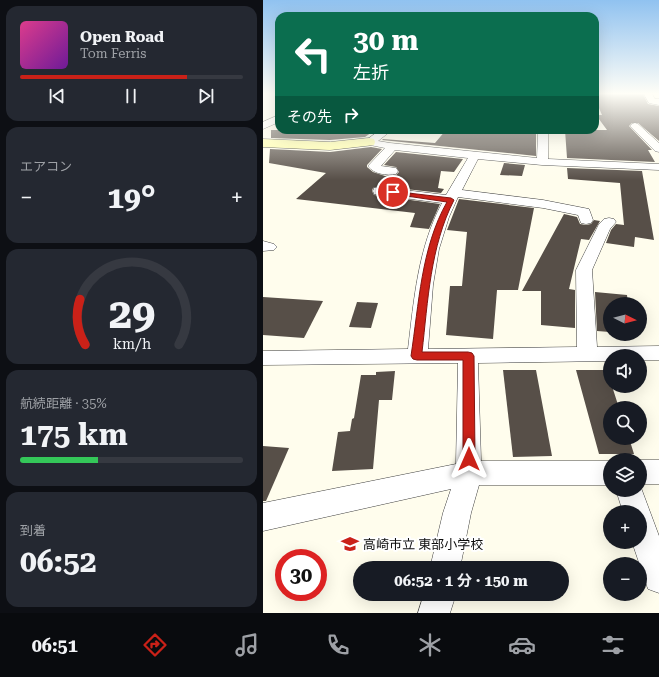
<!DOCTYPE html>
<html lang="ja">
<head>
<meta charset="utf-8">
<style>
	:root { --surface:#171b24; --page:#242831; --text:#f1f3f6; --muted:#9ea1a6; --line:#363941; --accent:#ca2118 }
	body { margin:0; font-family:"Roboto Serif","Noto Sans JP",serif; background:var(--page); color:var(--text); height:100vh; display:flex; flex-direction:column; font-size:15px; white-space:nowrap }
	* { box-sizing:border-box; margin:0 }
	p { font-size:13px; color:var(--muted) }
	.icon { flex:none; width:22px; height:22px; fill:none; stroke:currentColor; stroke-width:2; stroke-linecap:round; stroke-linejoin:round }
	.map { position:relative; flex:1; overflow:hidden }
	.panel { display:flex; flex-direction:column; gap:6px; padding:6px; background:#0d0f14; width:263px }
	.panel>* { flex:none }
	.hud { position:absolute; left:12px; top:12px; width:324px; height:122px; border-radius:12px; box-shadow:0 4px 16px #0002; background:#0b6e4f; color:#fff; overflow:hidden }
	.needle { width:26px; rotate:96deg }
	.tools { position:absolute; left:340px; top:297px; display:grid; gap:8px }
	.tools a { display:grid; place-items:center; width:44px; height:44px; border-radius:50%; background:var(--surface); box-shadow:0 4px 16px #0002; font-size:20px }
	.speed { position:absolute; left:12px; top:549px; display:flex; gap:8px; font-size:20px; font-weight:700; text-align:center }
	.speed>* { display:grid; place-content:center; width:52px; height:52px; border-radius:50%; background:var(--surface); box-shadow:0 4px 16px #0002; line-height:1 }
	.speed .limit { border:6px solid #d22; background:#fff; color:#111 }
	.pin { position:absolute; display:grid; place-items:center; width:34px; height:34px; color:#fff; margin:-17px; border:2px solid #fff; border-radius:50%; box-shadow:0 1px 4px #0007 }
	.me { position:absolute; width:44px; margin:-22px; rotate:0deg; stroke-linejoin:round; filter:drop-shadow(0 0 3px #0008) }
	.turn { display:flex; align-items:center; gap:14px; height:84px; padding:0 12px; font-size:18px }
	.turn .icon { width:52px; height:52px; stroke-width:2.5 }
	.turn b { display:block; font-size:28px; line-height:34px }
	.then { display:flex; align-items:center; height:38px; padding:0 12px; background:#0003; gap:8px; font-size:15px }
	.big { font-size:30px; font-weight:700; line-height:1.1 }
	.panel .tile { flex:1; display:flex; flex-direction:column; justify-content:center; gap:6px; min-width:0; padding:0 14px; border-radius:12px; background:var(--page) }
	.panel .dial { align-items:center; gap:0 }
	.dial svg { height:104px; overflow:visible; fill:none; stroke:var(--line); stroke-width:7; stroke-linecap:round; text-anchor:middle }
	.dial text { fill:var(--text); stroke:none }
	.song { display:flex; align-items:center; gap:12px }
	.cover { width:48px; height:48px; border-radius:6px; background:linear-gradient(135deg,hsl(330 70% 55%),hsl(280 70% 35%)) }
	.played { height:4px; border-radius:2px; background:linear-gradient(90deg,var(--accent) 75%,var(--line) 75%) }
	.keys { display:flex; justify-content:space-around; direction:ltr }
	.heat { display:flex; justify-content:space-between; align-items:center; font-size:22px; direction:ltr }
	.charge { height:6px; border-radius:3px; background:linear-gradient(90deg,#34c759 35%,var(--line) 0) }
	.trip { position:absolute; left:90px; top:561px; width:216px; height:40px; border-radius:20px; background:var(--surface); box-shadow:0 4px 16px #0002; font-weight:700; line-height:40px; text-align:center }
	.tabs { display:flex; height:64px; justify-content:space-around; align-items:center; background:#090b0e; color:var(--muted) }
	.tabs .icon { width:28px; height:28px }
	.tabs .current { color:var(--accent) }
	.tabs b { font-size:18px; color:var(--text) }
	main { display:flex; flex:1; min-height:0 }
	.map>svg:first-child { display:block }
	.building { fill:#574f48 }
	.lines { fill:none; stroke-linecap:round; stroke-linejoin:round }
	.street-casing { stroke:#404040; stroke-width:1 }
	.secondary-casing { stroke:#2f2f2f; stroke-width:1 }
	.street { fill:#fff; fill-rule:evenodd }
	.secondary { fill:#fffea8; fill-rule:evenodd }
	.route { fill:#ca2118; stroke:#831510 }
	.labels { text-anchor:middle; stroke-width:4; stroke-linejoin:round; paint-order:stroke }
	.near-poi-label { font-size:13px; fill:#0d0d0d; stroke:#fff; text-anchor:start }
</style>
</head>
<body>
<main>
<section class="panel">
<div class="tile">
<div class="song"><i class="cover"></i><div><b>Open Road</b><p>Tom Ferris</p></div></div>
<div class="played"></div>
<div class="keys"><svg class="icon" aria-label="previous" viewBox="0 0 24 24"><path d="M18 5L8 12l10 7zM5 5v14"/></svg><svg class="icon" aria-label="pause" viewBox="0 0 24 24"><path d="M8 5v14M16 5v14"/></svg><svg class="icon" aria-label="next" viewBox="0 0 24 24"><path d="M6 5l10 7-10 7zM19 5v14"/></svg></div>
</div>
<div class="tile"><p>エアコン</p>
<div class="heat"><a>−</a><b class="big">19°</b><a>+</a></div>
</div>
<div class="tile dial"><svg viewBox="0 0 100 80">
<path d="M14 69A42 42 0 1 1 86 69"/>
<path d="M14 69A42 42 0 0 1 10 34" stroke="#ca2118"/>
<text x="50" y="56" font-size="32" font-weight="700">29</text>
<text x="50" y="72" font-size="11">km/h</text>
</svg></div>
<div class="tile"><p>航続距離 · 35%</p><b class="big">175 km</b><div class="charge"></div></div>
<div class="tile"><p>到着</p><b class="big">06:52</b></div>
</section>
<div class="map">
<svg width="396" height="613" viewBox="0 0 396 613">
	<rect width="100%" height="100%" fill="#fffded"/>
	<g class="building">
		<polygon points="332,94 380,94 385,104 396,106 396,141 375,123 369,123 366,126 389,150 385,150 392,162 304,158 302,130 344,130 333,115 339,115 332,99"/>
		<polygon points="8,130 112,130 102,137 67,140 8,138"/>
		<polygon points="183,130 271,130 273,134 273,156 119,140 120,139 172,143"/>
		<polygon points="108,147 119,149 104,165 104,167 110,172 122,176 133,175 136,172 133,167 121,165 133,152 200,159 191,172 178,171 175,188 181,189 178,193 116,186 110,188 109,191 111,195 177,204 166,229 147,227 152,213 33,199 63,173 6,163 7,149 67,152"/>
		<polygon points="241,163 262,165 259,176 237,175"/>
		<polygon points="304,168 379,171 391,240 372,237 371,247 343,243 348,230 353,224 361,225 357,183 305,179"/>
		<polygon points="196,199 271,208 255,290 234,290 230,339 183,335 187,286 199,286 204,232 184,230"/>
		<polygon points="301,214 314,217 317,224 323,225 328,224 331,220 337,221 326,240 318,239 306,289 312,290 312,328 278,325 278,291 259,291"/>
		<polygon points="332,292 364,295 365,304 347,304 347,332 334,331"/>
		<polygon points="0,297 60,301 41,338 0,335"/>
		<polygon points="94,302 115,303 108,328 86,327"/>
		<polygon points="240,370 273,370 289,456 250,457"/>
		<polygon points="313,370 343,370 347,381 347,386 349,386 356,408 347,408 347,438 366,438 371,454 336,454"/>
		<polygon points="132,371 129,400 116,400 110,469 69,471 75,432 87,431 89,419 91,418 98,375 113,375 113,372"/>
		<polygon points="0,446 26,448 3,501 0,501"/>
	</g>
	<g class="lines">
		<g class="street-casing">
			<g id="street">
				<polygon points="381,94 389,94 392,99 396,99 396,105 386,103"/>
				<polygon points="16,115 16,122 0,129 0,122"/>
				<polygon points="372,123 375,124 396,143 396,152 392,151 367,126 369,124"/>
				<path d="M 117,130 L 129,130 L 115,141 L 127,143 L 274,158 L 275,134 L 272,130 L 282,130 L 285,134 L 285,159 L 396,164 L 396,170 L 279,165 L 215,159 L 199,190 L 280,200 L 326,209 L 330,220 L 328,223 L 323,224 L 318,223 L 315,215 L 280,208 L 195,197 L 186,217 L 176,249 L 170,285 L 165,349 L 314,347 L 313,270 L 336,224 L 341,219 L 346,218 L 351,219 L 353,222 L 347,229 L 329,270 L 334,347 L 396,346 L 396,360 L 377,360 L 377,356 L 347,356 L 347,361 L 215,363 L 218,461 L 347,461 L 347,485 L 216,485 L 208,513 L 197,568 L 167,568 L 180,513 L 188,489 L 0,531 L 0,503 L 193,464 L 195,363 L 0,365 L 0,351 L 145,349 C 151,299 155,248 179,203 L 116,195 L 111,194 L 110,191 L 111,188 L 116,187 L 183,195 L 205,158 L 132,150 L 118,166 L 133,168 L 135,171 L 133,174 C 124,176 111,174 105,166 L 122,148 L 102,144 L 101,142 Z"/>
				<polygon points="0,241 11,244 14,247 11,250 0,251"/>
				<rect x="377" y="460" width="19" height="24"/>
				<polygon points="377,485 396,536 396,593 385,589 369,542 377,542 377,512 360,512 353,490 377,490"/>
				<polygon points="161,594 193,594 187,613 155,613"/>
			</g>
		</g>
		<g class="secondary-casing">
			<polygon id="secondary" points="106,138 111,139 112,142 111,145 67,150 0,147 0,139 67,142"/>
		</g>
		<use href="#street" class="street"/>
		<use href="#secondary" class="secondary"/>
	</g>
	<linearGradient id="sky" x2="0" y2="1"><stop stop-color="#90c2f0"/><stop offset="0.52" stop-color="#fffef7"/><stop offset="1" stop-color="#fffef7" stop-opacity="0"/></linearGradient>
	<rect width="396" height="180" fill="url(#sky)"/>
	<path class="route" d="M 128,191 L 188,198 L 191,200 C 167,247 165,301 159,352 L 205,352 L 209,353 L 211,356 L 212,459 L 210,463 L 206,464 L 202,463 L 200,459 L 200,360 L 154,360 L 150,359 L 148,356 C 156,304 158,248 184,202 L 130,194 L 128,194 Z"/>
	<defs>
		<g id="school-bare" transform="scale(1.38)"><path d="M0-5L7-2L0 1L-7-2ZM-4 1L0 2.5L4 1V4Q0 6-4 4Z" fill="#ca2118" stroke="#fff" stroke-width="2.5" paint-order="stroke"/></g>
	</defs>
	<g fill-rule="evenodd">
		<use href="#school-bare" x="87" y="544"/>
	</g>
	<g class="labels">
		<g class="near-poi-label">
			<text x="100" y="549">高崎市立 東部小学校</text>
		</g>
	</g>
</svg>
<div class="tools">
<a><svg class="needle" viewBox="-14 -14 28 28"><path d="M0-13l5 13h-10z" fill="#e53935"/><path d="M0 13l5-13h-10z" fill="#9ea1a6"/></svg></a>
<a><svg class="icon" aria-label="sound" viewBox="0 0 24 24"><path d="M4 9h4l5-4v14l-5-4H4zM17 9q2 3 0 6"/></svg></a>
<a><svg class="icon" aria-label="search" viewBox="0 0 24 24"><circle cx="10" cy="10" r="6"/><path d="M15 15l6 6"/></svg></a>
<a><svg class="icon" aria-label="layers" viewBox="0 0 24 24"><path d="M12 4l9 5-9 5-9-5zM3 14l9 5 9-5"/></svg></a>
<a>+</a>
<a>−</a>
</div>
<div class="speed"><div class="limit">30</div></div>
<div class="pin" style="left:130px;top:192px;background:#d93025"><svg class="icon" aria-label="arrive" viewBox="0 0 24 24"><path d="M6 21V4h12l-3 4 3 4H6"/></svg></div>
<svg class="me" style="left:206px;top:459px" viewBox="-20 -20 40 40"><path d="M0-17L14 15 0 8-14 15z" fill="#ca2118" stroke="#fff" stroke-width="4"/></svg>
<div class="trip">06:52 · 1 分 · 150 m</div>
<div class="hud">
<div class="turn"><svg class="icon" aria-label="left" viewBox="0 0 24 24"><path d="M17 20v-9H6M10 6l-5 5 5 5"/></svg><div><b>30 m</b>左折</div></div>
<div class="then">その先<svg class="icon" aria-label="right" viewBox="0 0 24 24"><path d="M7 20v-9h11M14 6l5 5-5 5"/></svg></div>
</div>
</div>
</main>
<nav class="tabs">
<b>06:51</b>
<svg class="icon current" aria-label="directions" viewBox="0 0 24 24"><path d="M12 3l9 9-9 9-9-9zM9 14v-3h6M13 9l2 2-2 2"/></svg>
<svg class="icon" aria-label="music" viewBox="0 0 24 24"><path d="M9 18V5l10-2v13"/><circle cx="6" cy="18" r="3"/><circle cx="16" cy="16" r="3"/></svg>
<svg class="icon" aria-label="phone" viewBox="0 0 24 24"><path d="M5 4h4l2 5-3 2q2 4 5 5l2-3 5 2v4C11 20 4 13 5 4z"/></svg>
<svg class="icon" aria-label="climate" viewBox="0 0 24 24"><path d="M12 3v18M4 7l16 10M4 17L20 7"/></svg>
<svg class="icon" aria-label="car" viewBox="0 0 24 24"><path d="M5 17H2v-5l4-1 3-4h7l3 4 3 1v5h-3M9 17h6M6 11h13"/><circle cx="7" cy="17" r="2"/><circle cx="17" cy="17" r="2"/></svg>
<svg class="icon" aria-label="filters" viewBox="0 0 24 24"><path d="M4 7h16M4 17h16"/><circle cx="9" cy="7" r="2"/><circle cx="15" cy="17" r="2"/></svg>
</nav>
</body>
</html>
